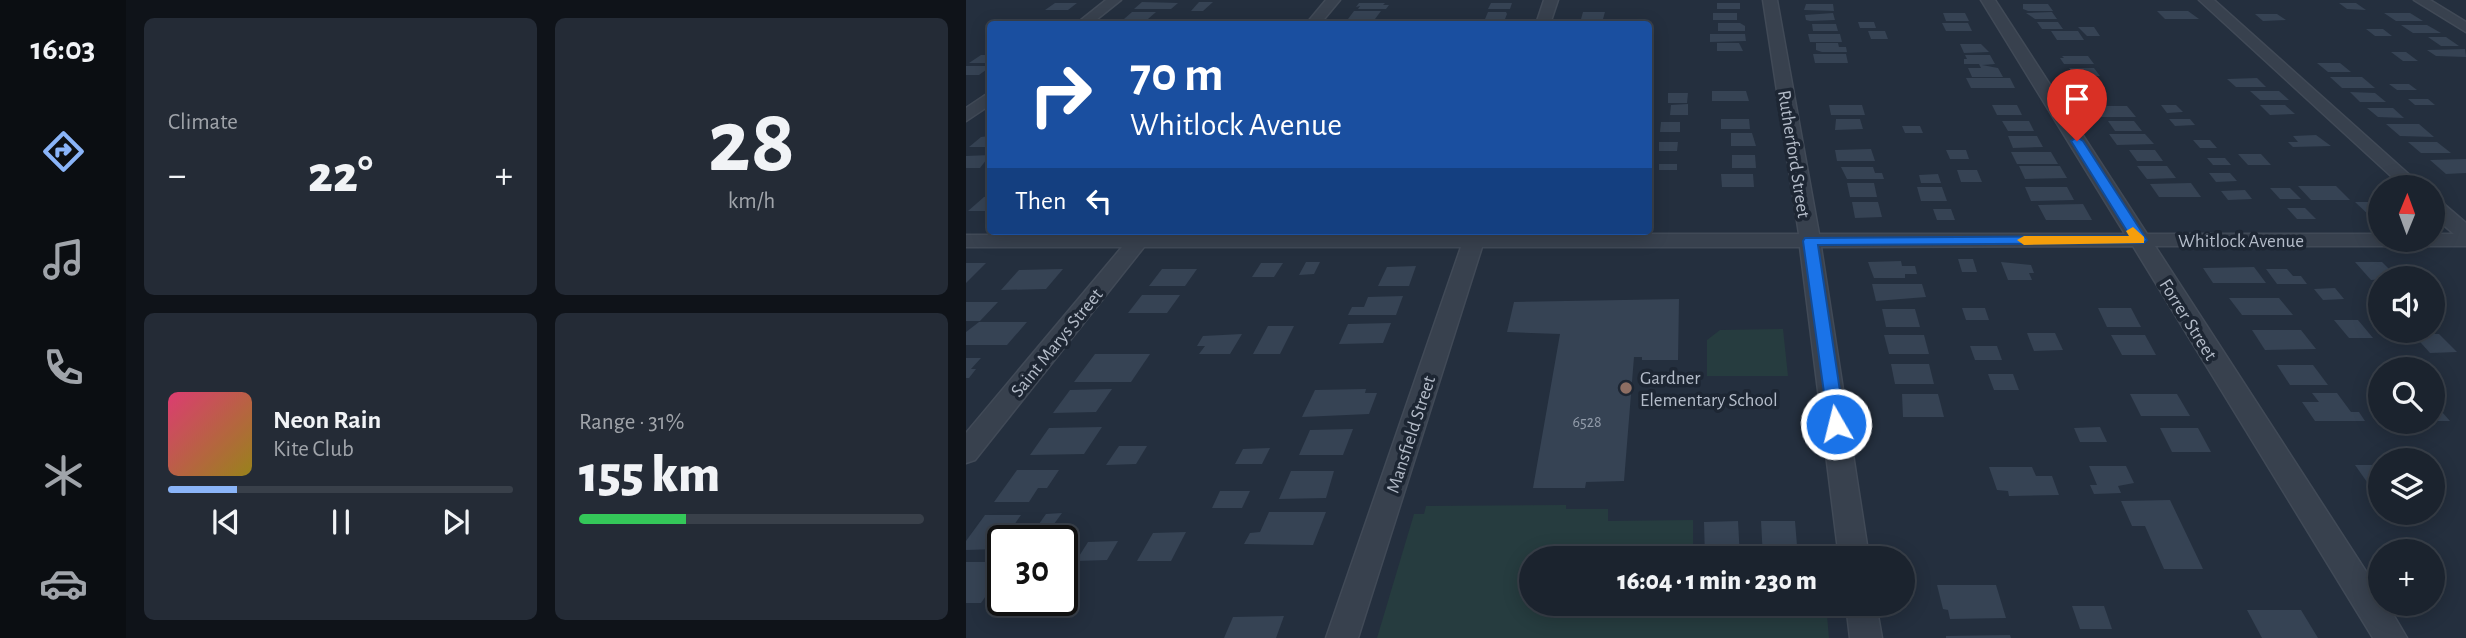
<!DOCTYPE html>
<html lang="en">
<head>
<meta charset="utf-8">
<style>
	:root { --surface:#1b232e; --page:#242b36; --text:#f1f3f6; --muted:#a0a4aa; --line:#39404a; --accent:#8ab4f8 }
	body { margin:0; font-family:"Alegreya Sans",sans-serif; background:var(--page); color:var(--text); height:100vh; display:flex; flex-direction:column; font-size:26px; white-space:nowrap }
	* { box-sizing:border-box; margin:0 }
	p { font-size:23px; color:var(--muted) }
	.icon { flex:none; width:38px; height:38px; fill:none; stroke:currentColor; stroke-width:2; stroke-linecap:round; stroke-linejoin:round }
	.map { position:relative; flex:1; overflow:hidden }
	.panel { display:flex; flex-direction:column; gap:18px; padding:18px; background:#0f1319; width:840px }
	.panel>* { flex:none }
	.guide { position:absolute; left:21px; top:21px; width:665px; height:214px; border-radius:7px; box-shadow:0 4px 18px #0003,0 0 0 2px var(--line); background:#1a4fa0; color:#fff; overflow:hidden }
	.needle { width:46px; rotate:1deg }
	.fabs { position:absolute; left:1402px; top:175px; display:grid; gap:14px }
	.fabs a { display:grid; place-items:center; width:77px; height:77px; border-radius:50%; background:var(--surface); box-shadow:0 4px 18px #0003,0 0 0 2px var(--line); font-size:35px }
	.speed { position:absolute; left:21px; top:525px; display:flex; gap:14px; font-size:35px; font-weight:700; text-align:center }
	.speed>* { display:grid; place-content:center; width:91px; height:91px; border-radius:50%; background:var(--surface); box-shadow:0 4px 18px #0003,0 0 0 2px var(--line); line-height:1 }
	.speed .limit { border:4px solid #111; border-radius:10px; background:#fff; color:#111 }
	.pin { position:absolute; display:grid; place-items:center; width:60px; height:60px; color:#fff; margin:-72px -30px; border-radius:50% 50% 50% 0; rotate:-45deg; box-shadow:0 0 7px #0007 }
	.pin .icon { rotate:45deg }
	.me { position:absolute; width:77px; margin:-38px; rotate:352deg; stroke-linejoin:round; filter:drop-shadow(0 0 5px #0008) }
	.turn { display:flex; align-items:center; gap:24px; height:147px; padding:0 28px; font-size:32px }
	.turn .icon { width:91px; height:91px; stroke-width:2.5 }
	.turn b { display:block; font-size:49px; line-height:60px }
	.then { display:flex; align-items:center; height:66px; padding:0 28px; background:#0003; gap:14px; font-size:26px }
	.big { font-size:52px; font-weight:800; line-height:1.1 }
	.panel .widget { flex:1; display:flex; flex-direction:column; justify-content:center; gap:10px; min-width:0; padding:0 24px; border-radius:10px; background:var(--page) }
	.panel .dial { align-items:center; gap:0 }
	.dial b { font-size:91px; line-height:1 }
	.song { display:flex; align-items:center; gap:21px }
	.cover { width:84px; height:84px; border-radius:10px; background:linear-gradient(135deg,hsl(340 70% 55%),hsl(50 70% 35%)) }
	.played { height:7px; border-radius:4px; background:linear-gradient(90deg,var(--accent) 20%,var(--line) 20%) }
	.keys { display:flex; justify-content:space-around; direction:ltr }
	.heat { display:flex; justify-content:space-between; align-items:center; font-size:38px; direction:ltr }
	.charge { height:10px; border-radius:5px; background:linear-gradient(90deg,#34c759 31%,var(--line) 0) }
	.panel .tiles { flex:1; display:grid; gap:18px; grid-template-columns:repeat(2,1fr) }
	.trip { position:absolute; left:553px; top:546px; width:396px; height:70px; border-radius:35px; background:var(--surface); box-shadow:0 4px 18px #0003,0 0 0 2px var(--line); font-weight:800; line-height:70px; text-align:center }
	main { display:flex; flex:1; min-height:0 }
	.tab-bar { display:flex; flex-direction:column; width:126px; justify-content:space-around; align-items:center; background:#0b0e12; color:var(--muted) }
	.tab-bar .icon { width:49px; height:49px }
	.tab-bar .on { color:var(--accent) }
	.tab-bar b { font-size:32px; color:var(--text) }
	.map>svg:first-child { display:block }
	.green { fill:#263c3f }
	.building { fill:#364354 }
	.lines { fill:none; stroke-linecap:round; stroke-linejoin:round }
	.street-casing { stroke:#414a57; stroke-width:3 }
	.street { fill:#38414e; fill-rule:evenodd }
	.route { fill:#1a73e8; stroke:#114b97; stroke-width:2 }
	.slow { fill:#f59e0b }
	.education-dot { fill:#8d6e63; stroke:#1d2633; stroke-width:2.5 }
	.labels { text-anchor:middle; stroke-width:7; stroke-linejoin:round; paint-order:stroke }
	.number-label { font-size:16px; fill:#929caa }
	.street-label { font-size:19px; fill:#b4bcc9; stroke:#1d2633 }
	.poi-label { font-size:19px; fill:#b4bcc9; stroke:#1d2633; text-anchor:start }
</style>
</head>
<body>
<main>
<nav class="tab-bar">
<b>16:03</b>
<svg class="icon on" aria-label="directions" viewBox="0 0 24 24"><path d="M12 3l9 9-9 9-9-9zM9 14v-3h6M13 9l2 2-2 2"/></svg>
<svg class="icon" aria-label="music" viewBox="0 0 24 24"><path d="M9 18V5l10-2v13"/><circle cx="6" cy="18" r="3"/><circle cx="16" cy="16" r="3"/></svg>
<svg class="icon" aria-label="phone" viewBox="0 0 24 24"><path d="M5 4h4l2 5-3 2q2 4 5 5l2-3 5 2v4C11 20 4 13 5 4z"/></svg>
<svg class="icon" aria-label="climate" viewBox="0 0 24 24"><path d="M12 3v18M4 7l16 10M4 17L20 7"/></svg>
<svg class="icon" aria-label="car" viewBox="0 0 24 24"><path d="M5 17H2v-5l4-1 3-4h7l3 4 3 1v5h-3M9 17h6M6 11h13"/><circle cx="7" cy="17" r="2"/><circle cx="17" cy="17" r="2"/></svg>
</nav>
<section class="panel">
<div class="tiles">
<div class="widget"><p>Climate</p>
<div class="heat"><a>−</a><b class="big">22°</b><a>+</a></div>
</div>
<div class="widget dial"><b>28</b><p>km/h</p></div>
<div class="widget">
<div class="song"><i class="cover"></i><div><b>Neon Rain</b><p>Kite Club</p></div></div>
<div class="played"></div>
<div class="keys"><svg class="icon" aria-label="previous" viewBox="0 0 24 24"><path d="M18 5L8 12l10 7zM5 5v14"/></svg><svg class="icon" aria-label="pause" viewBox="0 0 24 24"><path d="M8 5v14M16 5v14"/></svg><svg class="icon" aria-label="next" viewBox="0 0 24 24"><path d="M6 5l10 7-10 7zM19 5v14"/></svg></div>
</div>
<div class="widget"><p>Range · 31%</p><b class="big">155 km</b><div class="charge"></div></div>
</div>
</section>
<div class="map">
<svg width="1500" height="638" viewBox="0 0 1500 638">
	<rect width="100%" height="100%" fill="#242f3e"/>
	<g class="green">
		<polygon points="817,329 822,376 741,376 741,340 754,330"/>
		<polygon points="600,505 600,509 642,509 642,521 727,520 727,558 565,558 565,604 726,604 726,616 861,615 863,638 411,638 448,514 458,514 460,506"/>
	</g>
	<g class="building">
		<polygon points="176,2 212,3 205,9 168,9"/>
		<polygon points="233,2 247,2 237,11 225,11"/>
		<polygon points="89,3 111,3 102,10 79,10"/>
		<polygon points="393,3 419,3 417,5 423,5 420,9 392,9 394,6 390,7"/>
		<polygon points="525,3 546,3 544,9 522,9"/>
		<rect x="751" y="3" width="23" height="6"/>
		<polygon points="1373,3 1390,3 1400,10 1381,9"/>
		<polygon points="840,4 867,4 868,11 838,10"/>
		<polygon points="1057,4 1082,4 1087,11 1062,11 1057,9"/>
		<polygon points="388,11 415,11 409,19 382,19"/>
		<polygon points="1191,11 1222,11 1233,19 1199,19"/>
		<polygon points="166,12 190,12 182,19 158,19"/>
		<polygon points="522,12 540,12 541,14 539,19 519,19"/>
		<polygon points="617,12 639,12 637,19 615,19"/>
		<polygon points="1086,12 1091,19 1069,19 1060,13"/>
		<rect x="747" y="13" width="24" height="7"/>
		<polygon points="867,13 869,20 844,21 840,20 839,15"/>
		<polygon points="977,13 999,13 1003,21 980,21"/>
		<polygon points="1418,13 1444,13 1457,21 1430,21"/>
		<polygon points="1289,14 1311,14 1320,20 1297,21"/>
		<polygon points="892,22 908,22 910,28 894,28"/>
		<polygon points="1071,22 1092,22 1097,29 1076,29"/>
		<polygon points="752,23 774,23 779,26 779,31 752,31"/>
		<polygon points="976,23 1002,23 1006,31 980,31"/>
		<polygon points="846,24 870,24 872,31 847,31"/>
		<polygon points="1435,25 1461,25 1475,33 1447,33"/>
		<polygon points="1112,27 1128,27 1134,36 1121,36"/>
		<polygon points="1400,29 1417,29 1426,36 1409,36"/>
		<polygon points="902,31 919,31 922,39 905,39"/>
		<polygon points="1085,31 1112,31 1118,40 1091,40"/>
		<polygon points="744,34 779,34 780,41 744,42"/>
		<polygon points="842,34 874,34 876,42 844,42"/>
		<polygon points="1462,37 1480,37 1493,46 1475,46"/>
		<polygon points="751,43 773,43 777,51 751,51"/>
		<polygon points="850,43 872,43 873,47 880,47 881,52 856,52 850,50"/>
		<polygon points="994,44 1015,44 1023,52 998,53"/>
		<polygon points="1499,49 1500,57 1470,56 1461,50"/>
		<polygon points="1425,52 1440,52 1452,61 1437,61"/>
		<polygon points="847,54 880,54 882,63 849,63"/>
		<polygon points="15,55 24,55 24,63 3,63"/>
		<polygon points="999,55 1024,55 1029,64 1016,65 1032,68 1037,77 1006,77 1002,68 1015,68 1013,64 998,64 998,59 1001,59"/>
		<polygon points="1096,56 1122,56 1128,64 1098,64 1094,58 1098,58"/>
		<polygon points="1351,63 1374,63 1385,72 1362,72"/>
		<polygon points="0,66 24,66 24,67 13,75 0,75"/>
		<polygon points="1103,68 1128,68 1134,76 1109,76"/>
		<polygon points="1364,77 1396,77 1409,88 1376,88"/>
		<polygon points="1000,78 1044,78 1049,88 1005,88"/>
		<polygon points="1291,78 1300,87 1270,87 1261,79"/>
		<polygon points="1112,80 1129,80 1135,88 1118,88"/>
		<polygon points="1423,84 1443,84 1451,90 1431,90"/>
		<polygon points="746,91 780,91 783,101 746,101"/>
		<polygon points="1284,91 1313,91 1323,100 1294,100"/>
		<polygon points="1384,92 1409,93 1420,102 1394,102"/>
		<polygon points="702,93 722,93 721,103 702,103"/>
		<polygon points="1442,99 1462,99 1469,105 1449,105"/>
		<polygon points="722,104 722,115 704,115 705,105"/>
		<polygon points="863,105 896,105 899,115 865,115"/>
		<polygon points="1026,105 1051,105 1056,115 1031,115"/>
		<polygon points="1195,105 1210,105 1217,112 1201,113"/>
		<polygon points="1294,105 1319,105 1329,114 1304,115"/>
		<polygon points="1130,106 1161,106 1170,117 1133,117 1130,113 1135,113"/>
		<polygon points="1401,108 1427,108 1438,118 1412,117"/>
		<polygon points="755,119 783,119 784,129 755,129"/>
		<polygon points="870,119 894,119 897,129 869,130"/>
		<polygon points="1203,119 1224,119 1229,125 1209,126"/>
		<polygon points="1036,121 1063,121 1068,131 1042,131"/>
		<polygon points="1142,121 1168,121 1176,131 1149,131"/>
		<polygon points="695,122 714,122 714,132 694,132"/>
		<polygon points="1420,124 1453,124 1468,137 1434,136"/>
		<polygon points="936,126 954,126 957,133 939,133"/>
		<polygon points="765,133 786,133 790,146 765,146"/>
		<polygon points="1143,134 1179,134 1188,144 1151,145"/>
		<polygon points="1350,135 1365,146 1327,147 1322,142 1332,142 1327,136"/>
		<polygon points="24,136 24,147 3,147 15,137"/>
		<polygon points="1042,136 1071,136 1077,147 1047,148"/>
		<polygon points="1227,140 1244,140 1251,148 1234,148"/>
		<polygon points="693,142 712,142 711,151 693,151"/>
		<polygon points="1442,142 1471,142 1485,153 1455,153"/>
		<polygon points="905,149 909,161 871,161 869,150"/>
		<polygon points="980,150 1000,150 1003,159 984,159"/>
		<polygon points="1163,150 1189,150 1197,161 1171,161"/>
		<polygon points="1045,152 1085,152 1092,164 1051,164"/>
		<polygon points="1272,154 1295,154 1305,165 1282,165"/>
		<polygon points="24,155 14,168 0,168 0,156"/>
		<polygon points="766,155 789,155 790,168 766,168"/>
		<polygon points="1241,158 1259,158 1265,165 1247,165"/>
		<polygon points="1500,159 1500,173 1480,174 1464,160"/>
		<rect x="693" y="164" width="18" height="6"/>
		<polygon points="1053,166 1094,166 1101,178 1059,179"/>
		<polygon points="1171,166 1201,166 1210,178 1181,179"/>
		<polygon points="875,167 907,167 909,173 916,173 918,179 881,179"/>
		<polygon points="991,170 1011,170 1016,182 995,182"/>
		<polygon points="1243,173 1264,173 1271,181 1250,182"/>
		<polygon points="755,174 787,174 788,187 756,187"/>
		<polygon points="972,174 975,183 955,183 953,175"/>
		<polygon points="881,183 908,183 911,197 884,197"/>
		<polygon points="1225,183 1235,197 1193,197 1184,184"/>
		<polygon points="1332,186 1370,186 1384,200 1345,200"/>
		<polygon points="951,187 976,187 981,201 955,201"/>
		<polygon points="1059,187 1101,187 1108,200 1065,201"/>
		<polygon points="1304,188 1324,188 1335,199 1314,199"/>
		<polygon points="1279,190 1286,199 1262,200 1255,191"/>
		<polygon points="24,196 24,211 2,211 18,197"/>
		<polygon points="886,202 912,202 916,217 889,218"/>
		<polygon points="1389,202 1414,202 1414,216 1404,216"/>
		<polygon points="1117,204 1126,220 1080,220 1072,205"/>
		<polygon points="1321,208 1339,208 1350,219 1331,219"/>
		<polygon points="967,209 985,209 989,220 971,220"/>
		<polygon points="992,259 1007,259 1011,272 996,272"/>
		<polygon points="935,261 936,266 949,266 951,274 939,274 939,278 908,278 902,262"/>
		<polygon points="340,262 354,262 348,274 333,275"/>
		<polygon points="1035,262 1065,265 1068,273 1063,273 1066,280 1042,280"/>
		<polygon points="1389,262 1416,262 1432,278 1405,280"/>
		<polygon points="0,263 20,263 0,283"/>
		<polygon points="295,263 317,263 308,277 286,277"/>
		<polygon points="450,266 443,286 412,286 421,267"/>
		<polygon points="1288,267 1300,283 1247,283 1237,268"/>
		<polygon points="97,269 80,289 35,290 53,270"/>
		<polygon points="196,269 231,269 219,286 183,286"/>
		<polygon points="1300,269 1321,269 1327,276 1335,276 1341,284 1311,284"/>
		<polygon points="906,284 956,284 960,297 910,301"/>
		<polygon points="1369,288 1378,299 1357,300 1348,289"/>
		<polygon points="176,295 214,295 201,313 162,313"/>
		<polygon points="437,296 430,315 382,315 386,307 398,307 402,297"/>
		<polygon points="1263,298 1313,298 1327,315 1276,315"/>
		<polygon points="713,299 712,360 676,360 676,357 668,357 658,481 620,482 619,488 567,488 594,334 541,332 548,302"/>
		<polygon points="0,302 32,302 14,321 0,321"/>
		<polygon points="996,308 1019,308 1023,320 1000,320"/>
		<polygon points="1132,308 1165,308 1175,327 1141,327"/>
		<polygon points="916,309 949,309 954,327 920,327"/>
		<polygon points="1368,320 1392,320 1407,338 1383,338"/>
		<polygon points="13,322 61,322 41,345 0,345 0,332"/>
		<polygon points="425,323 417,343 373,344 382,324"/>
		<polygon points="302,326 328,326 314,354 287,354"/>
		<polygon points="1286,330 1335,330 1350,349 1299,350"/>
		<polygon points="1061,333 1089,333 1097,350 1068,351"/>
		<polygon points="276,334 264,354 233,354 239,346 231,346 237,336"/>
		<polygon points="1447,334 1473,334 1491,352 1464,353"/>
		<polygon points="918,335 958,335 963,354 923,354"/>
		<polygon points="1145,335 1179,335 1190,355 1156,355"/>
		<polygon points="1004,346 1031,346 1036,360 1009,360"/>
		<polygon points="129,354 184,354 165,382 108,382"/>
		<polygon points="0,358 15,358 5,369 10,369 3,378 0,378"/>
		<polygon points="925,364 963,364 968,384 929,384"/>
		<polygon points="1311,365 1347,365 1362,385 1324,385"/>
		<polygon points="1022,374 1047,374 1053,390 1028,390"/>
		<polygon points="146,389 130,412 87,413 104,390"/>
		<polygon points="400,389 399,393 411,393 403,414 336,417 349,390"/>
		<polygon points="1346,393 1371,393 1385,412 1393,412 1399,421 1349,421 1336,402 1353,402"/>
		<polygon points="936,394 972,394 978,417 937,417"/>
		<polygon points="1164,394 1211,394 1224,416 1175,416"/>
		<polygon points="1466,412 1476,412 1484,421 1466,421"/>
		<polygon points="136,427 118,454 64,455 83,428"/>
		<polygon points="1134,427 1141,442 1114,442 1108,428"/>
		<polygon points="1194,428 1232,428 1245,452 1206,452"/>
		<polygon points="387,429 377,455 333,455 344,430"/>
		<polygon points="153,446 181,446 170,464 140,465"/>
		<polygon points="304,448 296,464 269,464 277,449"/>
		<polygon points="1389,465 1414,465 1414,492 1408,492"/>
		<polygon points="1123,466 1160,466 1168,483 1152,486 1155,493 1128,494 1124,485 1131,485"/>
		<polygon points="1023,467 1066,467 1070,476 1086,476 1093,495 1043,496 1042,491 1031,490"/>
		<polygon points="51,470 93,470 81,488 72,488 63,502 28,502"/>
		<polygon points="325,471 368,471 360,498 313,499"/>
		<polygon points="254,491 284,491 276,508 246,508"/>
		<polygon points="1204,500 1237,569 1198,569 1179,526 1166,526 1155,501"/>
		<polygon points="303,512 360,512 347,545 278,544 284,533 294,532"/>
		<polygon points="96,513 88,524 73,524 80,514"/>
		<polygon points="19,515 55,515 31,549 0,550 0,541"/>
		<polygon points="772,521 774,558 739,558 738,522"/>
		<polygon points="795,521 829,521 832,558 797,558"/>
		<polygon points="220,532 205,561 171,561 187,533"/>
		<polygon points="152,541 141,560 110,561 122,542"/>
		<polygon points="0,562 37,562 37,571 15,603 0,603"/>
		<polygon points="971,585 1030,585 1040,618 984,619 982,610 977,609"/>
		<polygon points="49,600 88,600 80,613 41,613"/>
		<polygon points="739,604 776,604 776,607 739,608"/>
		<rect x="800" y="604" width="36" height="3"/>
		<polygon points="1106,606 1138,606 1146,629 1114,629"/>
		<polygon points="1281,610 1335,610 1352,638 1296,638"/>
		<polygon points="318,616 310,638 258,638 267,617"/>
		<polygon points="1044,635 1045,638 980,638 980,636"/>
	</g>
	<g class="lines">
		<g class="street-casing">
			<g id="street">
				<polygon points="140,0 155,0 125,24 110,24"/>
				<polygon points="360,0 374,0 354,24 340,24"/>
				<polygon points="578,0 592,0 584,24 570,24"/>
				<polygon points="797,0 811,0 853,234 1159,234 1015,0 1029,0 1181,234 1414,234 1414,240 1466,240 1466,234 1488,234 1466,215 1466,198 1473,200 1500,223 1500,246 1189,246 1414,593 1414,604 1421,604 1441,638 1407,638 1167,246 855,247 903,558 873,558 834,247 516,247 392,638 360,638 495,247 178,247 9,460 0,463 0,433 156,247 0,247 0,235 166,235 170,231 184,231 187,235 500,234 501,231 521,231 520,234 833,234"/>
				<polygon points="1233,0 1248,0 1457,187 1437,187"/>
				<polygon points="1448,0 1464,0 1500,22 1500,32"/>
				<polygon points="24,92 24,105 0,121 0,108"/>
				<polygon points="880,604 910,604 916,638 884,638"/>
			</g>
		</g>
		<use href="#street" class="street"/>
	</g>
	<polygon class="route" points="1111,137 1117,141 1181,240 1178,243 852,245 879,424 876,429 863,429 837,241 839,238 1164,236 1105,141"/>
	<polygon class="slow" points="1167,227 1178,237 1178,243 1058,245 1051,240 1058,236 1163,236 1160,231"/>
	<circle class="education-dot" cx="660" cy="388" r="7"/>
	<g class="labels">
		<g class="number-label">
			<text x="621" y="427">6528</text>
		</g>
		<g class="street-label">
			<text transform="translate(829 154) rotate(81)" y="7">Rutherford Street</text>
			<text x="1275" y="247">Whitlock Avenue</text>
			<text transform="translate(1223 319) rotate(58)" y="7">Forrer Street</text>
			<text transform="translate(90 342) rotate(-51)" y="7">Saint Marys Street</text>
			<text transform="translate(444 434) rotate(-72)" y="7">Mansfield Street</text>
		</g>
		<g class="poi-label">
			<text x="674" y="384">Gardner<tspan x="674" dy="22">Elementary School</tspan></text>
		</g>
	</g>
</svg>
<div class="fabs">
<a><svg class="needle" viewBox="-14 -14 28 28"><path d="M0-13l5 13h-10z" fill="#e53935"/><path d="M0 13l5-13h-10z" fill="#a0a4aa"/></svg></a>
<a><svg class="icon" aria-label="sound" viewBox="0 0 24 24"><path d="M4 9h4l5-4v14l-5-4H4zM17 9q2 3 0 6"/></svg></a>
<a><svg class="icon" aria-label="search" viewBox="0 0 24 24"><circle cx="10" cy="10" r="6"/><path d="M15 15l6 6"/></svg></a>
<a><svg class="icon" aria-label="layers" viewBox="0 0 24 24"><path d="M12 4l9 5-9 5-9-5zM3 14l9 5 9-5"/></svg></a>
<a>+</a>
</div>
<div class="speed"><div class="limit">30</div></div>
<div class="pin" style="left:1111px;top:141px;background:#d93025"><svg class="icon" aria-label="arrive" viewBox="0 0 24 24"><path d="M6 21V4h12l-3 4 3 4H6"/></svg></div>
<svg class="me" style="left:870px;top:424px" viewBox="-20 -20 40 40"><circle r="17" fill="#1a73e8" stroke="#fff" stroke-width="3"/><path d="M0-11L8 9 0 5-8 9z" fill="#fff"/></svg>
<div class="trip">16:04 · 1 min · 230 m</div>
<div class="guide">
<div class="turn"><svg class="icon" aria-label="right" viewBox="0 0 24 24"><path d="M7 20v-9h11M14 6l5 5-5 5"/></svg><div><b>70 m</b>Whitlock Avenue</div></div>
<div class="then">Then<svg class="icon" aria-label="left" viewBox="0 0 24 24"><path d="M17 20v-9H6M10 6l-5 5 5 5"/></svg></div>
</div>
</div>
</main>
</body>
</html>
